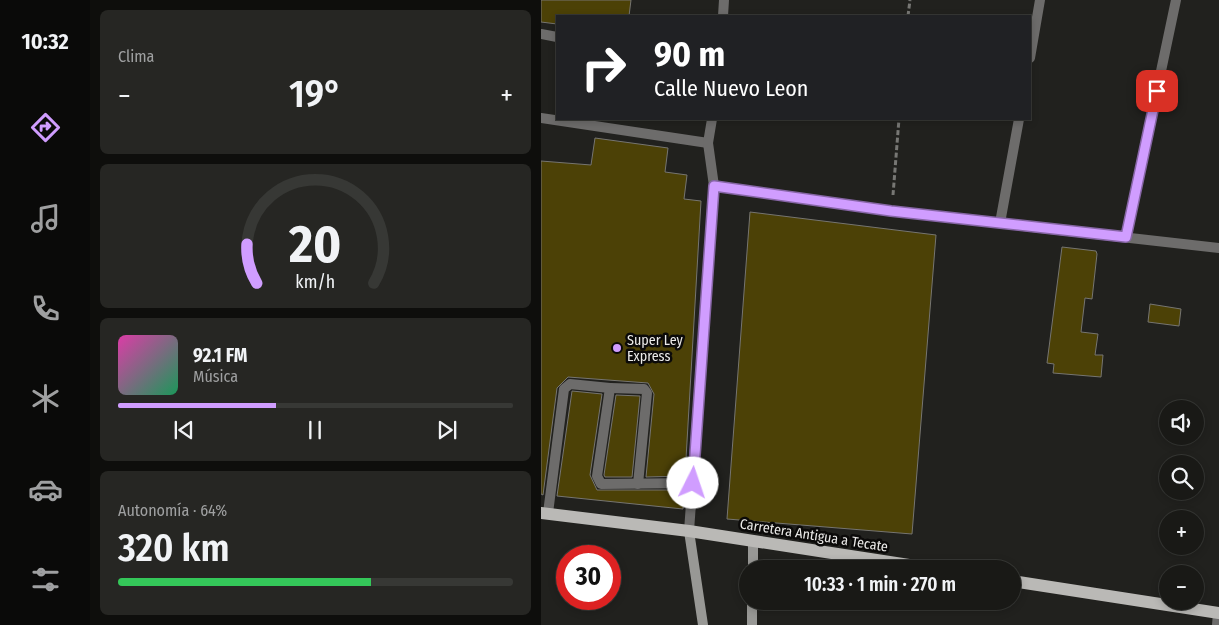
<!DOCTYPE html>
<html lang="es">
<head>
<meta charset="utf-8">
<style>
	:root { --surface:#191916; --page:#262623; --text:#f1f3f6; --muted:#9fa0a1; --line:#373835; --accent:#d09dff }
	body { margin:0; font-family:"Fira Sans Condensed",sans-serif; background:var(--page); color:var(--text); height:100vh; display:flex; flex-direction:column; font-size:19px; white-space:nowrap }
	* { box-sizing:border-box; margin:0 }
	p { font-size:16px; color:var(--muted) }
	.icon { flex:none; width:28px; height:28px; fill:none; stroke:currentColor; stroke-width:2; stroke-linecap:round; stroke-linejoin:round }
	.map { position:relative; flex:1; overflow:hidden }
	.side { display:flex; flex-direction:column; gap:10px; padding:10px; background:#0e0e0c; width:451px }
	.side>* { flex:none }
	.top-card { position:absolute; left:15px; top:15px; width:475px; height:105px; border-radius:0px; box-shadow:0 2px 8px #0003,0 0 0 1px var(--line); background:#202124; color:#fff; overflow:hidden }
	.tools { position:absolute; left:618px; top:400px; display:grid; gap:10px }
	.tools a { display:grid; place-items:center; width:45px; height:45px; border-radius:50%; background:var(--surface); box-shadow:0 2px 8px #0003,0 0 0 1px var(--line); font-size:25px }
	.speed { position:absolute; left:15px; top:545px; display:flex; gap:10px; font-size:25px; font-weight:700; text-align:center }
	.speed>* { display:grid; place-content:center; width:65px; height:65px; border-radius:50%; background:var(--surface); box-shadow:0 2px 8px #0003,0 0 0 1px var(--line); line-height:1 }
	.speed .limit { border:8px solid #d22; background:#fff; color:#111 }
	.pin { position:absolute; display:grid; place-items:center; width:42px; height:42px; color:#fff; margin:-21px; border-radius:10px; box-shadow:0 2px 8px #0006 }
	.me { position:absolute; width:55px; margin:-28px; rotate:4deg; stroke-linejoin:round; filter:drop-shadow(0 0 4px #0008) }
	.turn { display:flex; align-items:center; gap:18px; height:105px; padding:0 15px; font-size:22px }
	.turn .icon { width:65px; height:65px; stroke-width:2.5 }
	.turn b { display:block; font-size:35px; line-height:42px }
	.big { font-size:38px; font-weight:600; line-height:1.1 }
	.side .card { flex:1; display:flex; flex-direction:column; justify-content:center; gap:8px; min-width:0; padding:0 18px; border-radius:8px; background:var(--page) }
	.side .dial { align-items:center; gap:0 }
	.dial svg { height:130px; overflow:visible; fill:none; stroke:var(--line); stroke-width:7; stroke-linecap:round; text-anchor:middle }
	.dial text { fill:var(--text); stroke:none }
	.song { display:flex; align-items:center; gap:15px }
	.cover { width:60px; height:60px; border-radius:8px; background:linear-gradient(135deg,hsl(320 70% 55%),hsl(150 70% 35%)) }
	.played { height:5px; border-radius:2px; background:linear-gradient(90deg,var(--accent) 40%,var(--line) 40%) }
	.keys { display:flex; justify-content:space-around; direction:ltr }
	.heat { display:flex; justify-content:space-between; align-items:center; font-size:28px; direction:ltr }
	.charge { height:8px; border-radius:4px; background:linear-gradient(90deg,#34c759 64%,var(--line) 0) }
	.trip { position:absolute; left:198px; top:560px; width:282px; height:50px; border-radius:25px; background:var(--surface); box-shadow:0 2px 8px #0003,0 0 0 1px var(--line); font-weight:600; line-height:50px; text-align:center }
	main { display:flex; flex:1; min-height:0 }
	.dock { display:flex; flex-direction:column; width:90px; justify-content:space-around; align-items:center; background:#0a0a09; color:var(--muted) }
	.dock .icon { width:35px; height:35px }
	.dock .current { color:var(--accent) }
	.dock b { font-size:22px; color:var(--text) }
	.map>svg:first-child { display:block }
	.building { fill:#4c4106; stroke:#767571 }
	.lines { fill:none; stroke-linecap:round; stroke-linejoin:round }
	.path { stroke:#777774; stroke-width:3; stroke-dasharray:5 2.5; stroke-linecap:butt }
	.lane { stroke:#6d6c6b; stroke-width:10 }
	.street { stroke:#6d6c6b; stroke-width:10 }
	.secondary { stroke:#989895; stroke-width:10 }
	.primary { stroke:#bab9b6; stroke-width:12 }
	.route-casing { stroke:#8766a6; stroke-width:12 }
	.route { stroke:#d09dff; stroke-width:9 }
	.poi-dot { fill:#d09dff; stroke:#0b0a09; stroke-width:2 }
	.labels { text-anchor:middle; stroke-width:5; stroke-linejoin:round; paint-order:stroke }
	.poi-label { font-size:14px; fill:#ebeae8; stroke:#0b0a09; text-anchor:start }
	.street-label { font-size:14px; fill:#ebeae8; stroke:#0b0a09 }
</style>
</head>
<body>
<main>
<nav class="dock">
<b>10:32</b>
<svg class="icon current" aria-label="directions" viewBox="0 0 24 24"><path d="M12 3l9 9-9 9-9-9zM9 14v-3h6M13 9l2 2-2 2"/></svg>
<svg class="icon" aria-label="music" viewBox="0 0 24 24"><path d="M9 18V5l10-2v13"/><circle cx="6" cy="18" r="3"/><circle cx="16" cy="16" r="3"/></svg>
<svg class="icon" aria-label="phone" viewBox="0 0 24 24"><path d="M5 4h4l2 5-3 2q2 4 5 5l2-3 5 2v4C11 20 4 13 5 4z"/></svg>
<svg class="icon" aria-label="climate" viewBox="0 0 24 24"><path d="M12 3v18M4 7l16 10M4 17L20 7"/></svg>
<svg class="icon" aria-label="car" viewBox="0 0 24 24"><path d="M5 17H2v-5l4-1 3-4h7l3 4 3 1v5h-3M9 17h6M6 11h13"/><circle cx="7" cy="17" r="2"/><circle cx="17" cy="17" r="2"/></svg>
<svg class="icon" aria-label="filters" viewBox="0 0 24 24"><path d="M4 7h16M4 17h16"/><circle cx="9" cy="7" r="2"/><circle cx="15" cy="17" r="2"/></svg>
</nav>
<section class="side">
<div class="card"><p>Clima</p>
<div class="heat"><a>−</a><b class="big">19°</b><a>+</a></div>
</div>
<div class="card dial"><svg viewBox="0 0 100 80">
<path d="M14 69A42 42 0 1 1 86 69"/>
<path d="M14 69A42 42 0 0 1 8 45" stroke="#d09dff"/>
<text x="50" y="56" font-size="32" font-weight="700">20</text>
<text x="50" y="72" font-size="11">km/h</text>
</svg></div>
<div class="card">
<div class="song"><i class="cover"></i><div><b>92.1 FM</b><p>Música</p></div></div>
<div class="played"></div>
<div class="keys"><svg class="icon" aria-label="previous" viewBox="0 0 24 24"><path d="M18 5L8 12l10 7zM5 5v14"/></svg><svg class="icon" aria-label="pause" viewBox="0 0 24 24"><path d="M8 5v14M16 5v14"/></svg><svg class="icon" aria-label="next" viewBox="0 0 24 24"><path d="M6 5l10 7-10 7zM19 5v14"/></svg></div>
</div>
<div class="card"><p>Autonomía · 64%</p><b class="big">320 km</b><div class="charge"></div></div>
</section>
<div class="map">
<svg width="678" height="625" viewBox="0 0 678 625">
	<rect width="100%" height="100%" fill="#21211e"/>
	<g class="building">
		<polygon points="0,0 90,0 88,16 16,16 16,24 0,22"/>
		<polygon points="54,138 127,148 124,172 146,175 143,199 160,201 144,476 105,477 113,394 107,383 27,377 16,388 2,495 0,494 0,161 50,165"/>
		<polygon points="209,212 395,235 371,534 186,519"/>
		<polygon points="521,247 555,251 556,254 551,299 544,298 540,332 557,334 554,355 562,355 560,377 512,373 513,364 506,363"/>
		<polygon points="609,304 640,309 638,326 607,322"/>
		<polygon points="31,391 61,394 49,475 56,490 143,490 142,509 16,496"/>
		<polygon points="75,395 99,396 91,477 64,477 63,475"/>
	</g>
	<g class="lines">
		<g class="path">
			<polyline points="367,16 369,0"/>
			<polyline points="352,195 358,119"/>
		</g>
		<g class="lane">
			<polyline points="489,58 499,0"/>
			<polyline points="459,223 478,119"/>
			<polyline points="585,237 635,0"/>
			<polyline points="69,388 103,389 106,393 97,484"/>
			<polyline points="7,513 23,389 29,384 69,388 56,476 60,484 153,483"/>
			<polyline points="676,625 677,613"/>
		</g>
		<g class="street">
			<polyline points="182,16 183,0"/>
			<polyline points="0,34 16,37"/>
			<polyline points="0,118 167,143"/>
			<polyline points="173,186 350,211 678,248"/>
			<polyline points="148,531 173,186 167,143 171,119"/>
		</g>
		<g class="secondary">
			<polyline points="148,531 162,625"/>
			<polyline points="212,569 212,541"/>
			<polyline points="211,625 211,601"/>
		</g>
		<g class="primary">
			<polyline points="0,513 148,531 394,569"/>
			<polyline points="471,581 678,613"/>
		</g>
	</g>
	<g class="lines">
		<g class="route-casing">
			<polyline id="route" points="152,483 173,186 350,211 585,237 616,91"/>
		</g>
		<use href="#route" class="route"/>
	</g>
	<circle class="poi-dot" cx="76" cy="348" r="5"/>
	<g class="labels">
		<g class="poi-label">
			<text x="86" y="345">Super Ley<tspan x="86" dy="16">Express</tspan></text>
		</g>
		<g class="street-label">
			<text transform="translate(273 535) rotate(9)" y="5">Carretera Antigua a Tecate</text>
		</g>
	</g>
</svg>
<div class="tools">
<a><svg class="icon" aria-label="sound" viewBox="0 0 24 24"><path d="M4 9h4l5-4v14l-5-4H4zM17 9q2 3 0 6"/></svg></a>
<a><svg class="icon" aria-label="search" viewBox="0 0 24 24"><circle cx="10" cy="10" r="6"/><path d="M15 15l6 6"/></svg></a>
<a>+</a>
<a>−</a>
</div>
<div class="speed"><div class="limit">30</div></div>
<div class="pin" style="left:616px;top:91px;background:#d93025"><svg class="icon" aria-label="arrive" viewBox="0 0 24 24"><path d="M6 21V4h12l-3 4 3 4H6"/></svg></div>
<svg class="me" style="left:152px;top:483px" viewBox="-20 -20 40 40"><circle r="19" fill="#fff"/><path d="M0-13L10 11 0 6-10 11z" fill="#d09dff"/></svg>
<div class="trip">10:33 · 1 min · 270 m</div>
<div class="top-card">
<div class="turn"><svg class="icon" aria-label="right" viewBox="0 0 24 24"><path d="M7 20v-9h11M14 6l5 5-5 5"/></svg><div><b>90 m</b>Calle Nuevo Leon</div></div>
</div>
</div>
</main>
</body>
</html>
